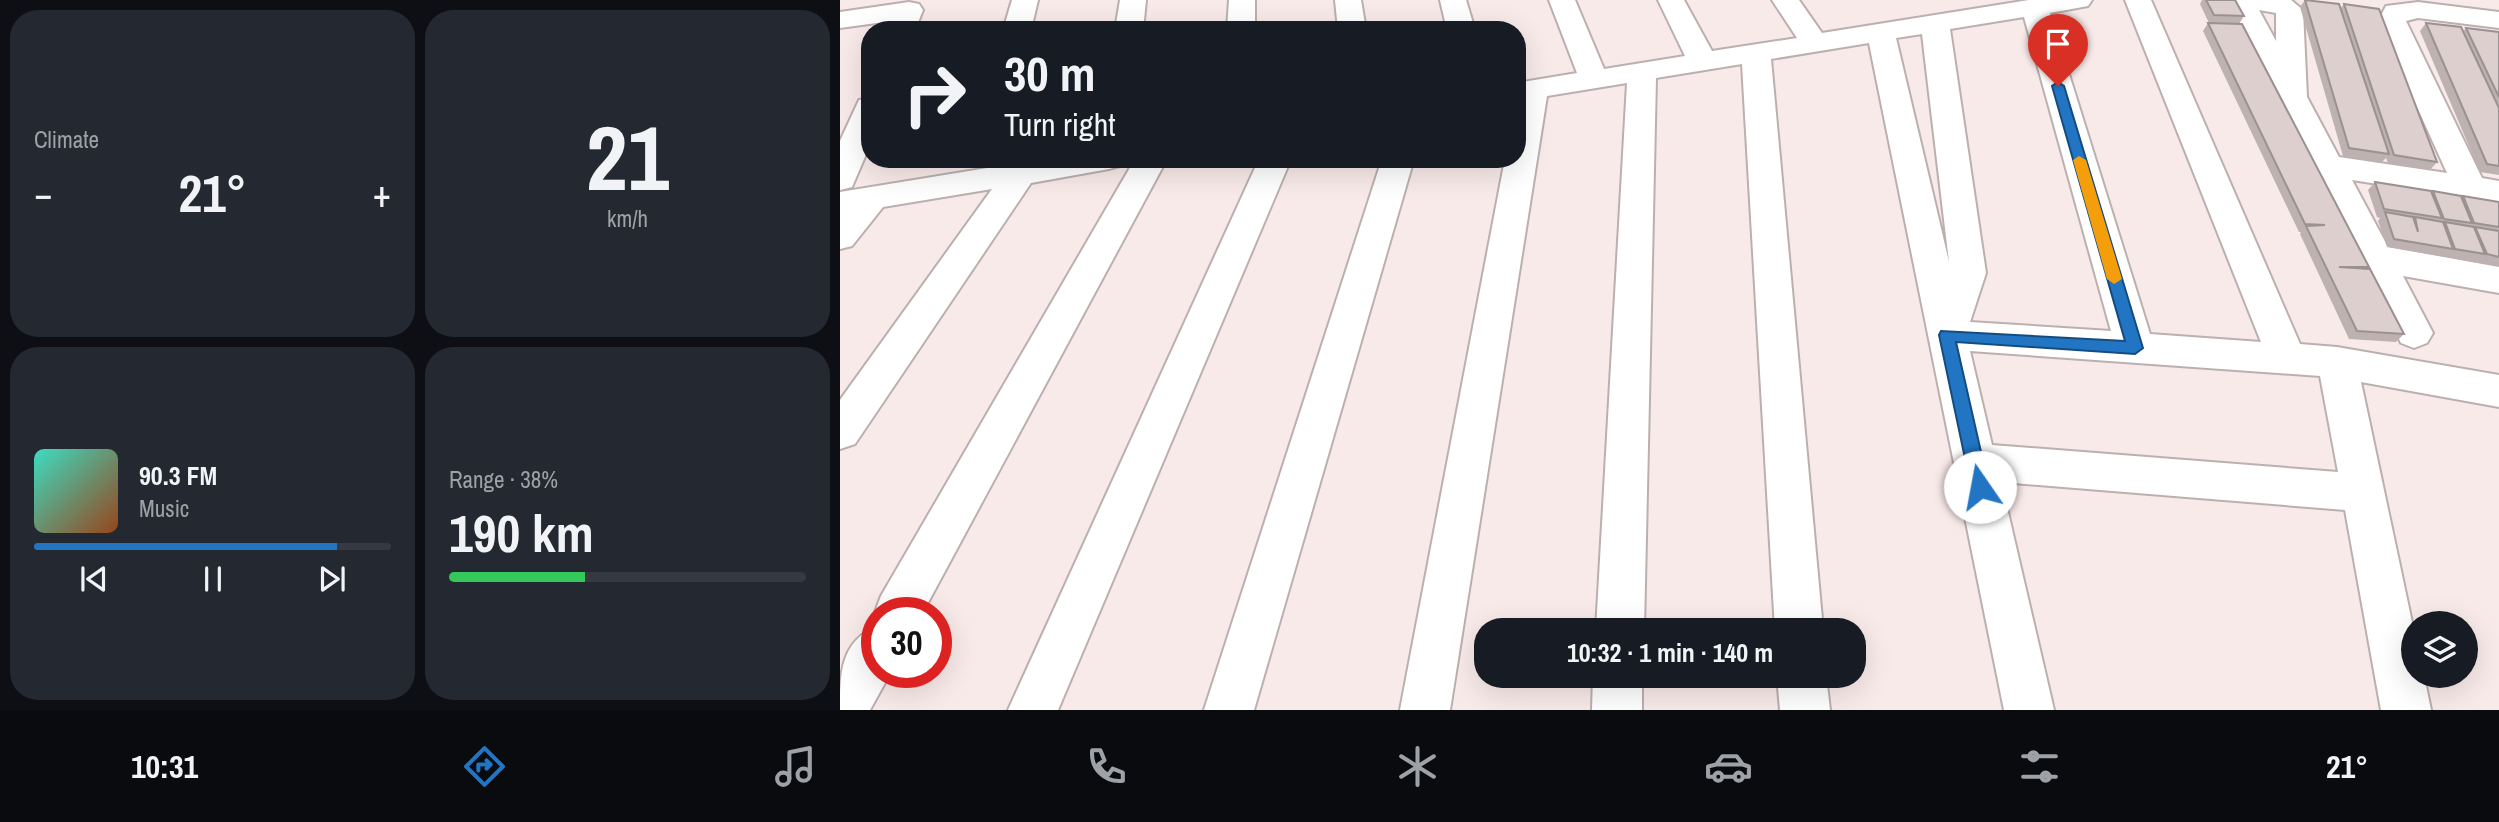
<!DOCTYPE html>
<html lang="en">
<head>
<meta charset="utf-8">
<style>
	:root { --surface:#171b24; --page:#242831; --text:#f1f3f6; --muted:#9ea1a6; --line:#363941; --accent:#2175c3 }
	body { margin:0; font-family:"Archivo Narrow",sans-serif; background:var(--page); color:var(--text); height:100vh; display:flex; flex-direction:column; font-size:26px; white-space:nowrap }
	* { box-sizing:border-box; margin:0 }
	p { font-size:23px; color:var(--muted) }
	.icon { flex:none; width:38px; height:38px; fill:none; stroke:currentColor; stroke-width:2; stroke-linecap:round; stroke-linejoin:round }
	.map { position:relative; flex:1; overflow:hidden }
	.side { display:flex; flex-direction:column; gap:10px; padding:10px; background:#0d0f14; width:840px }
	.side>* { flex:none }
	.hud { position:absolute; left:21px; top:21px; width:665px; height:147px; border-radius:28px; box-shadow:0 7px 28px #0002; background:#171b24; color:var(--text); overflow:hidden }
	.buttons { position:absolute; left:1561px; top:611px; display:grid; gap:14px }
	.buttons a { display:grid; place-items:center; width:77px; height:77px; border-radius:50%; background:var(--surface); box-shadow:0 7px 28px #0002; font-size:35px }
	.speed { position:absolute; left:21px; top:597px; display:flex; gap:14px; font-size:35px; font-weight:700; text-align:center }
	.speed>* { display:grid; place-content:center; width:91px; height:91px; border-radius:50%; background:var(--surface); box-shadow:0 7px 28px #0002; line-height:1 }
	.speed .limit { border:10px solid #d22; background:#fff; color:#111 }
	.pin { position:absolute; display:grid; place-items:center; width:60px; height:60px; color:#fff; margin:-72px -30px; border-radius:50% 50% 50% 0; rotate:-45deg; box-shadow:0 0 7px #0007 }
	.pin .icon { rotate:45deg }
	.me { position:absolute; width:77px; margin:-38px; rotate:348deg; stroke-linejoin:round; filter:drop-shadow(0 0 5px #0008) }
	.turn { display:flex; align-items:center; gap:24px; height:147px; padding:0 28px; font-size:32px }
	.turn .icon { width:91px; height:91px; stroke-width:2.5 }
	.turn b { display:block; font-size:49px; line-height:60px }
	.big { font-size:52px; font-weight:700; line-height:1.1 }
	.side .card { flex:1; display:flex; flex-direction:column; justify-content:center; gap:10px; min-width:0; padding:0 24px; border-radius:28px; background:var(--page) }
	.side .dial { align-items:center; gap:0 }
	.dial b { font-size:91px; line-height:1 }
	.song { display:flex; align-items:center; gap:21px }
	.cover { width:84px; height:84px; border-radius:10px; background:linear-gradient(135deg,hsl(170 70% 55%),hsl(20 70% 35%)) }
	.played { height:7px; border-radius:4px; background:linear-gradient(90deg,var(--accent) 85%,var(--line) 85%) }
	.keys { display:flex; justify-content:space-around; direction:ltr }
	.heat { display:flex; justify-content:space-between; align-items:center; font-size:38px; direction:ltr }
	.charge { height:10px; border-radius:5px; background:linear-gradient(90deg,#34c759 38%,var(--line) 0) }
	.side .tiles { flex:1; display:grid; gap:10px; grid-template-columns:repeat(2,1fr) }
	.trip { position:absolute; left:634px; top:618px; width:392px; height:70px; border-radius:28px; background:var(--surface); box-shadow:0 7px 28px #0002; font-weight:700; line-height:70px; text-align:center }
	.menu { display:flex; height:112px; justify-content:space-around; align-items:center; background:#090b0e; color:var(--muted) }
	.menu .icon { width:49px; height:49px }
	.menu .current { color:var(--accent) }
	.menu b { font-size:32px; color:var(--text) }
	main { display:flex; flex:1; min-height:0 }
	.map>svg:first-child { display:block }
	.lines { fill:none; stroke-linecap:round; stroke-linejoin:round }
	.minor-casing { stroke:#bcb0af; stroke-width:4 }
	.minor { fill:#fff; fill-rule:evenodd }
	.wall { fill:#bdb2b1 }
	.building { fill:#dccfce; stroke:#9a9190; stroke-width:2 }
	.route { fill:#2175c3; stroke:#154c7f; stroke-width:2 }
	.slow { fill:#f59e0b }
</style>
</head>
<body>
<main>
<section class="side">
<div class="tiles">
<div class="card"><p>Climate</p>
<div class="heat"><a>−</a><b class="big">21°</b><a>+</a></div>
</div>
<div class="card dial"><b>21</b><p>km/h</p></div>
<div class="card">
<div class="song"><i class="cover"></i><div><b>90.3 FM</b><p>Music</p></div></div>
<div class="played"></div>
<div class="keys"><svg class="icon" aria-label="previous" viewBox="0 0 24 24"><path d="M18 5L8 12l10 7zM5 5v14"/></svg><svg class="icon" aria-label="pause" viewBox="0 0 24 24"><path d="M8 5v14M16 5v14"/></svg><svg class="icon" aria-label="next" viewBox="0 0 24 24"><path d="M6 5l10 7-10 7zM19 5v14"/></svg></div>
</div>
<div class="card"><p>Range · 38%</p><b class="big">190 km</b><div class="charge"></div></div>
</div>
</section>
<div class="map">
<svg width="1659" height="710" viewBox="0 0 1659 710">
	<rect width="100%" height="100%" fill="#f8eae9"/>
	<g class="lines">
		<g class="minor-casing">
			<g id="minor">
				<polygon points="172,0 198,0 191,30 163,30"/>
				<polygon points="280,0 306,0 303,30 275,30"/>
				<polygon points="389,0 415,0 415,30 387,30"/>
				<polygon points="495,0 521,0 526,30 498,30"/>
				<polygon points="600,0 626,0 635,30 607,30"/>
				<path d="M 709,0 L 735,0 L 764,69 L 845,56 L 818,0 L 844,0 L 872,51 L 957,38 L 932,0 L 959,0 L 982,33 L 1189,0 L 1252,0 L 1248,6 L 1210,13 L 1310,334 L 1421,342 L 1285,0 L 1311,0 L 1460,344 L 1497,347 L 1659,375 L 1659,407 L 1521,382 L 1573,627 L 1573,676 L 1584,676 L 1591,710 L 1541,710 L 1505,510 L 1161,482 L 1214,710 L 1164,710 L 1029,43 L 931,59 L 983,630 L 935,630 L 902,64 L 816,78 L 804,630 L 756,630 L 787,83 L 707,96 L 610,710 L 560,710 L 665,159 L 677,159 L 677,83 L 737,73 ZM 1184,17 L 1271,331 L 1130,322 L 1146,273 L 1110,29 ZM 1082,34 L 1109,262 L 1056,38 ZM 1130,351 L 1480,376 L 1498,472 L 1152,445 Z"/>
				<path d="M 1389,0 L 1451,0 L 1463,10 L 1467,97 L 1499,157 L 1607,173 L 1538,21 L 1546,6 L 1578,2 L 1659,12 L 1659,28 L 1578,18 L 1566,21 L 1642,178 L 1659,181 L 1659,203 L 1512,180 L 1548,247 L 1659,267 L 1659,293 L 1563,276 L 1593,333 L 1587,343 L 1574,348 L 1561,343 L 1388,2 ZM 1419,10 L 1436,13 L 1436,41 Z"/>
				<polygon points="69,2 79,4 83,10 75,30 47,30 51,21 0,28 0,12"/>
				<polygon points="30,98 30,145 12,187 0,190 0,141 19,100"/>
				<polygon points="202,159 285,159 280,166 269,169 191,183 15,444 0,449 0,400 152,189 43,207 12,246 0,249 0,192"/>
				<polygon points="295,159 327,159 83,612 37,612 37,617 35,612 41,596"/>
				<polygon points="419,159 451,159 218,710 168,710"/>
				<polygon points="542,159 574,159 414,710 364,710"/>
				<path d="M 37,626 L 37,672 L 51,672 L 30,710 L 0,710 C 0,674 0,642 37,626 Z"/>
				<polygon points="753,676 802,676 802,710 752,710"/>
				<polygon points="937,676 986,676 990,710 940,710"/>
			</g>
		</g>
		<use href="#minor" class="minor"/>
	</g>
	<g class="wall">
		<polygon points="1362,0 1395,0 1404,16 1399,24 1529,267 1528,269 1564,334 1556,342 1509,339 1460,234 1461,232 1459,232 1363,31 1368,23 1369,23 1360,4"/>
		<polygon points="1465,0 1471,0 1500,9 1504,4 1597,162 1590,170 1548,163 1546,158 1542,162 1503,156 1460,7"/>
		<polygon points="1586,23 1623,32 1626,28 1659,32 1659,175 1640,172 1580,31"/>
		<polygon points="1535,182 1592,193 1593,191 1621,197 1623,196 1659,202 1659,266 1639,262 1638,261 1637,262 1608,257 1607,256 1606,257 1547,247 1538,221 1540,218 1537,217 1528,190"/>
	</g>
	<g class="building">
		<polygon points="1366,0 1395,0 1404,16 1374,15"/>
		<polygon points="1465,0 1499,4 1549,154 1509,148"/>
		<polygon points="1504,4 1539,9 1597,162 1554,155"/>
		<polygon points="1368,23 1402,24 1529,267 1499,267 1530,269 1564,334 1517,331 1466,226 1485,225 1465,224"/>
		<polygon points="1586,23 1621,27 1659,108 1659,166 1647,164"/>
		<polygon points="1626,28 1659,32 1659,97"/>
		<polygon points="1535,182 1591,191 1602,218 1544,209"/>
		<polygon points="1593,191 1621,196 1632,223 1604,219"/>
		<polygon points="1623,196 1659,202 1659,227 1634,223"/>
		<polygon points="1545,212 1573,217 1578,232 1575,217 1603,222 1613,249 1554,239"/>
		<polygon points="1605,222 1634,227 1645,254 1615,249"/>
		<polygon points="1635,227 1659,231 1659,257 1647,254"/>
	</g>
	<polygon class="route" points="1218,82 1224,86 1303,348 1295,354 1116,342 1149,487 1146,492 1140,495 1134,492 1131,487 1099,335 1101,331 1285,341 1212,86"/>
	<polygon class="slow" points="1239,156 1246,160 1282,279 1274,284 1267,279 1233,160"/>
</svg>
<div class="buttons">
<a><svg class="icon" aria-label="layers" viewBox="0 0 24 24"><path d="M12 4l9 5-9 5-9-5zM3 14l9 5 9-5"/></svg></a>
</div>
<div class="speed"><div class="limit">30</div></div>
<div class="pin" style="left:1218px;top:86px;background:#d93025"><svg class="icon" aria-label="arrive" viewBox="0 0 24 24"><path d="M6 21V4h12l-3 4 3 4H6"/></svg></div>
<svg class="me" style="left:1140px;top:487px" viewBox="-20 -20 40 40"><circle r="19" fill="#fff"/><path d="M0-13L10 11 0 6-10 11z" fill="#2175c3"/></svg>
<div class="trip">10:32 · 1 min · 140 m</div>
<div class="hud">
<div class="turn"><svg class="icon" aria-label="right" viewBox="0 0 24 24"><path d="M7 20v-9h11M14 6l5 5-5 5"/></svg><div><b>30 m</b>Turn right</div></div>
</div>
</div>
</main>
<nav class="menu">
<b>10:31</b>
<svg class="icon current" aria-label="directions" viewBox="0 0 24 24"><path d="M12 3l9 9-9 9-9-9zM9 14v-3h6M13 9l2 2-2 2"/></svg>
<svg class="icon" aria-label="music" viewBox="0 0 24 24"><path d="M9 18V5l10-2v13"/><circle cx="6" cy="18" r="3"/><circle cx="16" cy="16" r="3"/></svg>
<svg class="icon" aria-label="phone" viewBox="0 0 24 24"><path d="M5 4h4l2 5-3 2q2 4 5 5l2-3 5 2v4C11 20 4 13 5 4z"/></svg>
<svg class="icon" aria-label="climate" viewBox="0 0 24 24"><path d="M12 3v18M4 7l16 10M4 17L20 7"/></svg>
<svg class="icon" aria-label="car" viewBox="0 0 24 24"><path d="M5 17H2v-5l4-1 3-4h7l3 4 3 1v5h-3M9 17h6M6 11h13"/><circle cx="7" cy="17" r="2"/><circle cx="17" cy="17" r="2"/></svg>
<svg class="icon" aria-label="filters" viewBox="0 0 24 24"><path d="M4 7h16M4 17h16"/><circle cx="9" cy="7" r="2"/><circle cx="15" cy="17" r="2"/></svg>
<b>21°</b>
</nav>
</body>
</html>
